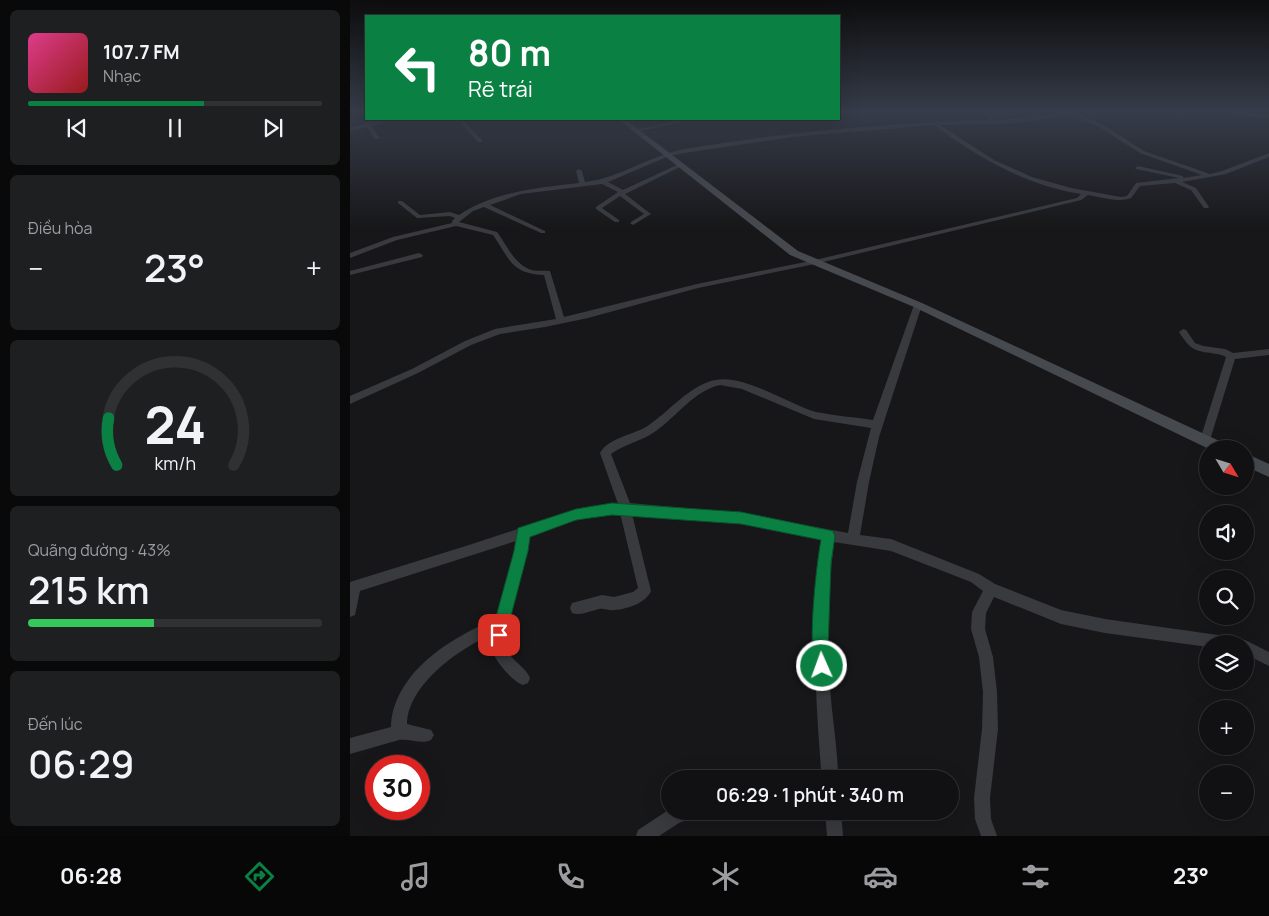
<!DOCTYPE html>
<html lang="vi">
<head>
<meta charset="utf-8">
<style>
	:root { --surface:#111113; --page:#1e1f21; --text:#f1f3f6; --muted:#9c9da0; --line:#303133; --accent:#0b8043 }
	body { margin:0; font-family:Manrope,sans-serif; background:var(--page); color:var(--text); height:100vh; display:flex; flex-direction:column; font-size:19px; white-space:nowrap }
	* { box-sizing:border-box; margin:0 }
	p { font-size:16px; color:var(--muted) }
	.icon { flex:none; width:28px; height:28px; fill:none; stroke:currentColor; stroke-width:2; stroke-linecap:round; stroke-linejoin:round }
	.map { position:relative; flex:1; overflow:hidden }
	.side { display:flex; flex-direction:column; gap:10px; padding:10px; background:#09090a; width:350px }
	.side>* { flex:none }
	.hud { position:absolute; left:15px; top:15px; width:475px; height:105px; border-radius:0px; box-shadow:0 5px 20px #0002,0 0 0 1px var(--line); background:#0b8043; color:#fff; overflow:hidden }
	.needle { width:32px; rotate:128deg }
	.tools { position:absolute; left:849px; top:440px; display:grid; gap:10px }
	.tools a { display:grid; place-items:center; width:55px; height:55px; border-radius:50%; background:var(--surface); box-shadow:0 5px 20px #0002,0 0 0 1px var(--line); font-size:25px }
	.speed { position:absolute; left:15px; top:755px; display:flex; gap:10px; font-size:25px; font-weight:700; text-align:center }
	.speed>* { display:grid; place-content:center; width:65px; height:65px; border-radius:50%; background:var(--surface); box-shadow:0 5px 20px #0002,0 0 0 1px var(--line); line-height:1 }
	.speed .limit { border:8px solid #d22; background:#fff; color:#111 }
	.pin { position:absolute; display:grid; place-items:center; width:42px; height:42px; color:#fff; margin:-21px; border-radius:10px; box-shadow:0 2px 8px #0006 }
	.me { position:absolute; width:55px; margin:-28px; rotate:358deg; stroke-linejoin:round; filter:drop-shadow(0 0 4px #0008) }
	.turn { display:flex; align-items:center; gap:18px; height:105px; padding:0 20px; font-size:22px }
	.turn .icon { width:65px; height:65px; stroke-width:2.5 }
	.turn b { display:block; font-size:35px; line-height:42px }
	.big { font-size:38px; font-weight:600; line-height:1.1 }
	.side .card { flex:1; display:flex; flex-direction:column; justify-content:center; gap:8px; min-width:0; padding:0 18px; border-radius:8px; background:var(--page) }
	.side .dial { align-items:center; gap:0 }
	.dial svg { height:130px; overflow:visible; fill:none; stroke:var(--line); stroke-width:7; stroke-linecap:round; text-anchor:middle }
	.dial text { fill:var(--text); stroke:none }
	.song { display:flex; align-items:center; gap:15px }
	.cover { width:60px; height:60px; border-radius:8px; background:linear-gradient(135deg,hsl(330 70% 55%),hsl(0 70% 35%)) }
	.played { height:5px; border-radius:2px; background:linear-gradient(90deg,var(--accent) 60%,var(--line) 60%) }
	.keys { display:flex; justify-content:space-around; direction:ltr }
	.heat { display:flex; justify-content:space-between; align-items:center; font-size:28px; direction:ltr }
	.charge { height:8px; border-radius:4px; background:linear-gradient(90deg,#34c759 43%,var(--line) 0) }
	.trip { position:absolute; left:311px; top:770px; width:298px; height:50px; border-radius:25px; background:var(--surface); box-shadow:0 5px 20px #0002,0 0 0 1px var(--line); font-weight:600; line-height:50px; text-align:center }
	.tab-bar { display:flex; height:80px; justify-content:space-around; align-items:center; background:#070708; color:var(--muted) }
	.tab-bar .icon { width:35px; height:35px }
	.tab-bar .on { color:var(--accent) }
	.tab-bar b { font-size:22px; color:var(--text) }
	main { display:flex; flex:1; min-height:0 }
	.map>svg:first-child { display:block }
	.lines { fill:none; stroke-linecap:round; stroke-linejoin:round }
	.street { fill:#383a3e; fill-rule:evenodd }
	.secondary { fill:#46494e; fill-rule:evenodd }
	.route { fill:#0b8043; stroke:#07532c }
</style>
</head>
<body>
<main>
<section class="side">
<div class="card">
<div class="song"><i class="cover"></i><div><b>107.7 FM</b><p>Nhạc</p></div></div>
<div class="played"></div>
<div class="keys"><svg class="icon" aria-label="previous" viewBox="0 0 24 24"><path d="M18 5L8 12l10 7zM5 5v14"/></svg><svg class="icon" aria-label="pause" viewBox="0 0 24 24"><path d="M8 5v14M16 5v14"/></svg><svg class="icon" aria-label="next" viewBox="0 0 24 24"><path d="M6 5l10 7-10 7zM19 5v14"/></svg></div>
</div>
<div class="card"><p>Điều hòa</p>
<div class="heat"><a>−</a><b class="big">23°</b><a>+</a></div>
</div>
<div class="card dial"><svg viewBox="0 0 100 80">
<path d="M14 69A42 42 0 1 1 86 69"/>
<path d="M14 69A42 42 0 0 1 9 40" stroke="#0b8043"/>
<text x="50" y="56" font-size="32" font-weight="700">24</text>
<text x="50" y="72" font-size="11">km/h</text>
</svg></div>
<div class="card"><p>Quãng đường · 43%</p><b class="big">215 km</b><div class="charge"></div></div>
<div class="card"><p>Đến lúc</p><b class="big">06:29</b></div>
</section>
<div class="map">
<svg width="919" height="836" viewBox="0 0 919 836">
	<rect width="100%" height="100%" fill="#171719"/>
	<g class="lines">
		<g class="street">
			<path d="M 632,111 L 637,111 L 644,120 C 675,119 704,111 734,111 L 727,113 L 755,126 L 794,151 L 860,174 L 872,171 L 919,153 L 919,157 L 876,174 L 832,182 L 846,188 L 859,207 L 858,208 L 854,208 L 841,190 L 825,183 L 790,186 L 781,198 C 766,203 753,197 738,195 L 731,200 L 465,264 L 348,288 L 238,318 L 195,327 L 150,334 L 121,345 L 68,373 L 0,404 L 0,396 L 62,369 L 115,341 L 145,329 L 206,319 L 194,275 C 161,274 159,258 143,235 L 106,226 L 47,240 L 0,258 L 0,253 L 43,237 L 102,223 L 102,221 L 105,218 L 100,216 L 67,218 L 48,203 L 48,201 L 52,201 L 70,215 L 100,212 L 109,215 C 144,191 188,188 229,183 L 226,171 L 229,169 L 232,171 L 235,182 C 270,178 300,155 335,149 C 435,132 538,123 639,120 ZM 721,114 L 751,128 L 790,153 L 852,175 L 833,178 L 833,176 L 788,166 L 785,168 L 786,169 L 829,178 L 786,183 L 777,196 L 771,197 L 721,188 L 682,177 L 644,160 L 590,125 L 669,123 ZM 584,125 C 629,158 675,185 731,194 L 727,198 L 465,260 L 347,284 L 214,317 L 200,271 C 193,270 185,272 179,269 C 164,263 156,244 147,232 L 109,222 L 123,211 L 134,207 L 191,233 L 195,233 L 195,231 L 140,205 L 171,194 L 252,184 L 268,192 L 246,207 L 246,209 L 265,222 L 269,222 L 269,220 L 252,208 L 270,196 L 294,214 L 281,222 L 280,223 L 283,225 L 301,214 L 275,194 L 334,165 L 329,164 L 273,190 L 258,182 L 319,156 L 334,153 L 442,137 Z"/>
			<polygon points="825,111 830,111 832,114 828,115"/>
			<polygon points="42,119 51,119 21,126 30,138 29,139 25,139 17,127 0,131 0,127 15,124 15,123"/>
			<polygon points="107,119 112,119 132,140 132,142 128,142"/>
			<polygon points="338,119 348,119 285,132 282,130"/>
			<polygon points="69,253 73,255 72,257 0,275 0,271"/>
			<path d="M 568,302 L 572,305 L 529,437 L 519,482 L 510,535 L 541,539 L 629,574 L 645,584 L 711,610 L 755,619 L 882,637 L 887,639 L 889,644 L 858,644 L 858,647 L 755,633 L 711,624 L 644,597 L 636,613 L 635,629 L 643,657 L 647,692 L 648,729 L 640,798 L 641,819 L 647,836 L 631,836 L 625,819 L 624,798 L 632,729 L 633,692 L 629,657 L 621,629 L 622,612 L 633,591 L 621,582 L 541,551 L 484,542 C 478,591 477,639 480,687 C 482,718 488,749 488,779 L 457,779 L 459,773 L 471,769 C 465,693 461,617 472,540 L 391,523 L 282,514 L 301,591 C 296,603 277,609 265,610 C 259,611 254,608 249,609 C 240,611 231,616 222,613 L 220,608 L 222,603 L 252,595 L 264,597 L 283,592 L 288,588 L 270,513 L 240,516 L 179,536 C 176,558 151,634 156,648 C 160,660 175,666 180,678 L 178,683 L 173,685 C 162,681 145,661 142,650 C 141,645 142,639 143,634 C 110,648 58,684 57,724 L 81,730 L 84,735 L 81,740 C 71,745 60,738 49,740 L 0,754 L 0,738 L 41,727 C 43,673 101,637 146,619 L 165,551 L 166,541 L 10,591 L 5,615 L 0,617 L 0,582 L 119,545 L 226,510 L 240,506 L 268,504 L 250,453 C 259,437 285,435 299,425 C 319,411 335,391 358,382 C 388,369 437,404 466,412 C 485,416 505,417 523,420 L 564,305 ZM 370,385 L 392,389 L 464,419 L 521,428 L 507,482 L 498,533 L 391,513 L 280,503 L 261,454 C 275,444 292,441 306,431 C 327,416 344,391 370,385 Z"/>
			<path d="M 833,329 L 836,330 L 845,343 L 853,346 L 875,349 L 883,353 L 919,349 L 919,355 L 885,359 L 860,440 L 859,443 L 851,443 L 850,440 L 876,357 C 871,354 866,354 861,353 C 842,351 839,347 829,332 Z"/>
			<polygon points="895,640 919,652 919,666 895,654 895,644 889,644"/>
			<polygon points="320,809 320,811 346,811 344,817 329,823 309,836 286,836 288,830"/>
			<polygon points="475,811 491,811 493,836 477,836"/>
		</g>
		<g class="secondary">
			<polygon points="876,111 919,114 919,118 879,113"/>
			<polygon points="268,119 275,119 448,251 572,303 878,445 880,449 859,449 564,307 440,255"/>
			<polygon points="895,453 919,464 919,477 895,466"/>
		</g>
	</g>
	<linearGradient id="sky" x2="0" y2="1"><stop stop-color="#0d0d0e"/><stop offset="0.49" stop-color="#363c49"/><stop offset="1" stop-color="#363c49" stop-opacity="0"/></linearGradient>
	<rect width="919" height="228" fill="url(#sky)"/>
	<path class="route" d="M 262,503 L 391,512 L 483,531 L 485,536 L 481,563 L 478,649 L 480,666 L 477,671 L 472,674 L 466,671 C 457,650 466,566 471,540 L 391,524 L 262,515 L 226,520 L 180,537 L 178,551 L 156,635 L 154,641 L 149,643 L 143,641 L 141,635 L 164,551 L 168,528 L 226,509 Z"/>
</svg>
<div class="tools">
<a><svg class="needle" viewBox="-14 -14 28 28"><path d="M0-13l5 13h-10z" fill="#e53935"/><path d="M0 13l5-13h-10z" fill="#9c9da0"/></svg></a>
<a><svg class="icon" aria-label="sound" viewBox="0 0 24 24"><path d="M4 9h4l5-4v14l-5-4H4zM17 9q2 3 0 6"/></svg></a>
<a><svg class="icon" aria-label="search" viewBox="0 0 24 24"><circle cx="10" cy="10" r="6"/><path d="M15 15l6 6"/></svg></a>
<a><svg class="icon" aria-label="layers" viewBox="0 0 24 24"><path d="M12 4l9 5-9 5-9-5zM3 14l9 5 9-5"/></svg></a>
<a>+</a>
<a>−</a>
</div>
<div class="speed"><div class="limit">30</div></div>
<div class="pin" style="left:149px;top:635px;background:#d93025"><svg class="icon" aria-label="arrive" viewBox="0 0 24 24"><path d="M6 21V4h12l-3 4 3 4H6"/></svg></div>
<svg class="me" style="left:472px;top:666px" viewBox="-20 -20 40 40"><circle r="17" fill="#0b8043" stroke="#fff" stroke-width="3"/><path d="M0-11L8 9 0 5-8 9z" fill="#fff"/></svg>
<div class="trip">06:29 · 1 phút · 340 m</div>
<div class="hud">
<div class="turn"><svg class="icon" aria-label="left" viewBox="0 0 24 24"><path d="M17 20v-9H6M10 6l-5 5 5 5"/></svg><div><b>80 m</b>Rẽ trái</div></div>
</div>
</div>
</main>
<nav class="tab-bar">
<b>06:28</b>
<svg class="icon on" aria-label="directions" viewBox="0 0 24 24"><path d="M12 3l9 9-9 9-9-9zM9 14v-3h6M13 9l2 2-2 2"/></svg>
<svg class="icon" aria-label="music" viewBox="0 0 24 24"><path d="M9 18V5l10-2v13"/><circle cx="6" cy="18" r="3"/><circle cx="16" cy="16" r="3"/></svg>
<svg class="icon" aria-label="phone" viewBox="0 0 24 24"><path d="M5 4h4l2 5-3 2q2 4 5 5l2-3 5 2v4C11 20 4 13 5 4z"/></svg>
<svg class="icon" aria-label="climate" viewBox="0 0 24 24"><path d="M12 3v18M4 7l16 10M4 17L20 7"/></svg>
<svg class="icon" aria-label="car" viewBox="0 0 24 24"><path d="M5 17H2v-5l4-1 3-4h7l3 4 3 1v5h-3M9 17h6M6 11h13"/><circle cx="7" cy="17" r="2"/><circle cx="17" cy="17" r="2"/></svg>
<svg class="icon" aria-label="filters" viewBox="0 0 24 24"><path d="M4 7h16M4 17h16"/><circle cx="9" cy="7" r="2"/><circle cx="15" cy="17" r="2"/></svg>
<b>23°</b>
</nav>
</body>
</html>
